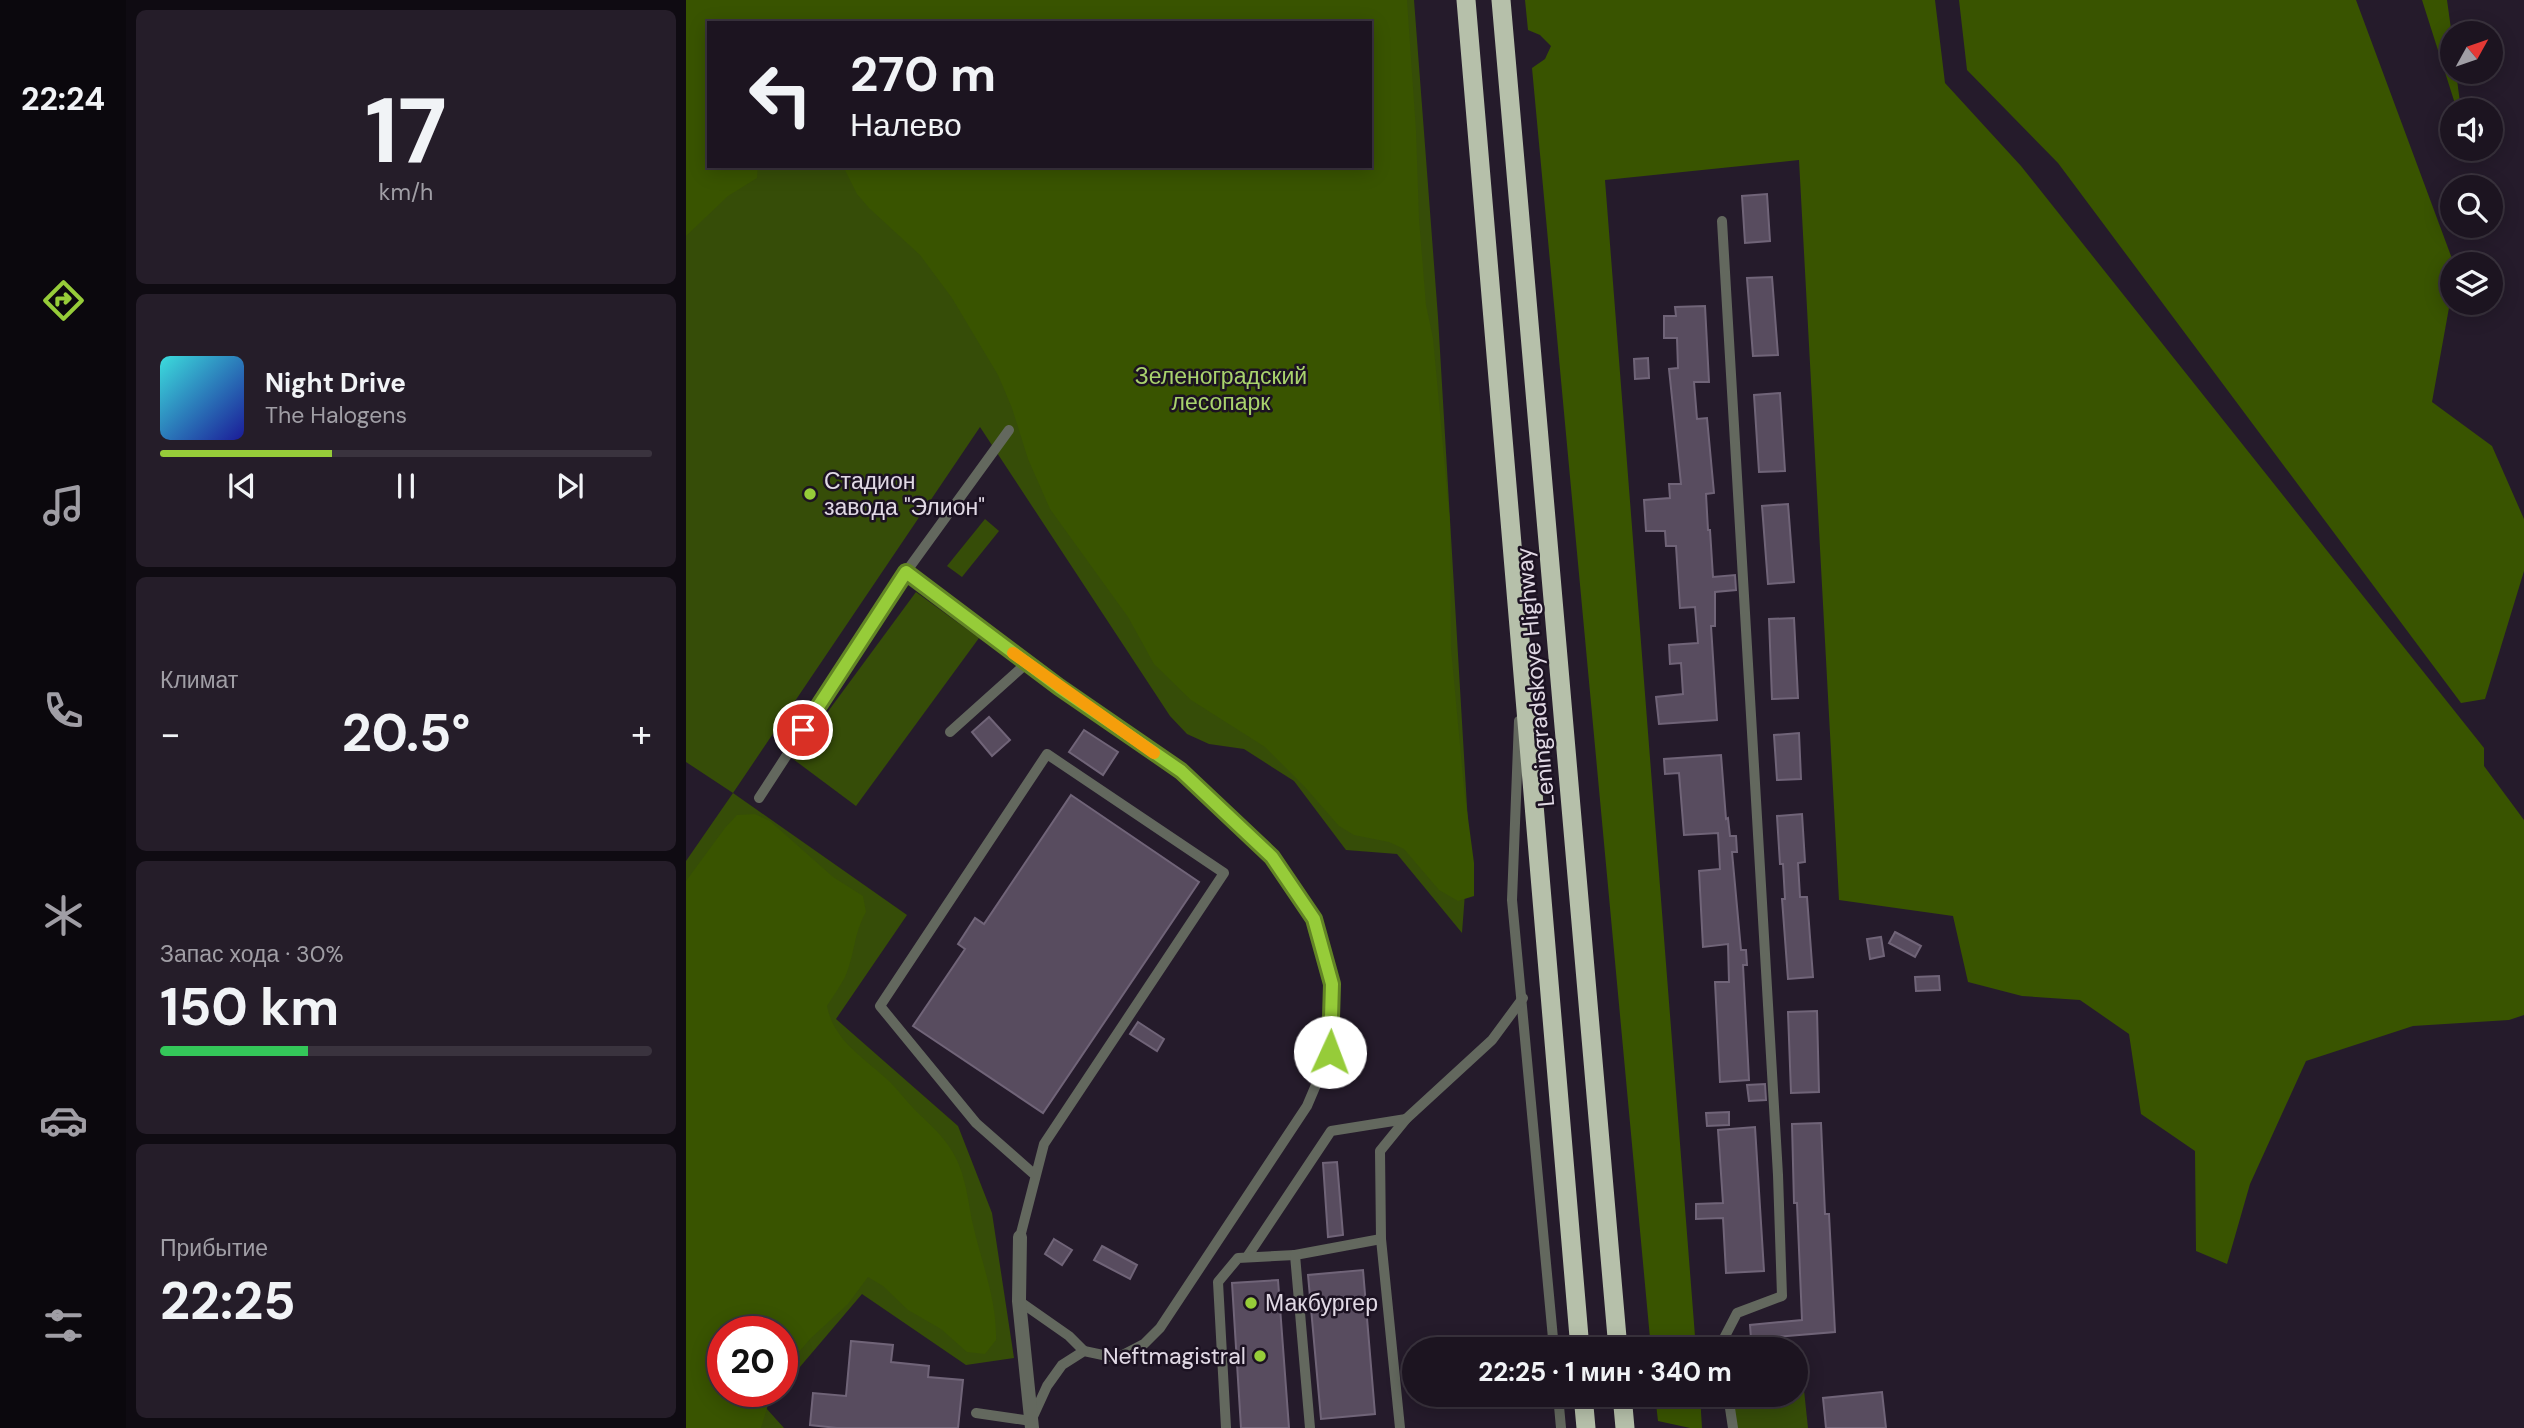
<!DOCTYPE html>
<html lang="ru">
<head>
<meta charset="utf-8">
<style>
	:root { --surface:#1c1420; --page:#251d29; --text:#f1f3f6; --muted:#a09ea5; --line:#3a333e; --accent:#96cc39 }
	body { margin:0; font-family:"DM Sans",sans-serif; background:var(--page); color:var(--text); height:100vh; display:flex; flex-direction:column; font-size:26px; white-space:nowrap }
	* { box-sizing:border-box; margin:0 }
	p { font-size:23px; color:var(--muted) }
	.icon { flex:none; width:38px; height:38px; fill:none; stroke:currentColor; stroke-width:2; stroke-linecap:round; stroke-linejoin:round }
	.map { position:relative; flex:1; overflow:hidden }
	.side { display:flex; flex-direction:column; gap:10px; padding:10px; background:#0f0b12; width:560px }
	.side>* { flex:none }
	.banner { position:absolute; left:21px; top:21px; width:665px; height:147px; border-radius:0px; box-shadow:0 4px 18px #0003,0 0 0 2px var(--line); background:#1c1420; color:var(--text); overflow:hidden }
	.needle { width:46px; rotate:50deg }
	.fabs { position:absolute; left:1754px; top:21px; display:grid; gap:14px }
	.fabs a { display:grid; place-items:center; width:63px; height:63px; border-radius:50%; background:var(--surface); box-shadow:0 4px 18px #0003,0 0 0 2px var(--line); font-size:35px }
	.speed { position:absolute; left:21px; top:1316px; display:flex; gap:14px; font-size:35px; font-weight:700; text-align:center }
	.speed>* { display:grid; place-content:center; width:91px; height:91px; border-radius:50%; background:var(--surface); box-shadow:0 4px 18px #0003,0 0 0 2px var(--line); line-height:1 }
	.speed .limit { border:10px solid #d22; background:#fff; color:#111 }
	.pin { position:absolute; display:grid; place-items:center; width:60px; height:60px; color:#fff; margin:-30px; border:4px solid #fff; border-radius:50%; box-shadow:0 2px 7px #0007 }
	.me { position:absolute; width:77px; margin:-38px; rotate:2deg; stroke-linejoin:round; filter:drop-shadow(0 0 5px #0008) }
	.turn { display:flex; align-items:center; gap:24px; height:147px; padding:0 28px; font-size:32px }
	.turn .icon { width:91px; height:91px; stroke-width:2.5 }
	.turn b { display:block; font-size:49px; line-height:60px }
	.big { font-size:52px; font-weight:700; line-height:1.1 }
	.side .tile { flex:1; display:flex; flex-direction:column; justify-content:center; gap:10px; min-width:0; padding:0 24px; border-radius:10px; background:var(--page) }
	.side .dial { align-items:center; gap:0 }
	.dial b { font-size:91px; line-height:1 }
	.song { display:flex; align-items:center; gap:21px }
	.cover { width:84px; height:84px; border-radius:10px; background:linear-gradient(135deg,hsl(180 70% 55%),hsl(240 70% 35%)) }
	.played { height:7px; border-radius:4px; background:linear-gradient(90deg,var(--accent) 35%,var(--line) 35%) }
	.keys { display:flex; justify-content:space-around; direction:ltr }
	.heat { display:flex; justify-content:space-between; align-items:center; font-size:38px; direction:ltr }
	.charge { height:10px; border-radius:5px; background:linear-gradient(90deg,#34c759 30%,var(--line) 0) }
	.trip { position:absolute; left:716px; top:1337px; width:406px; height:70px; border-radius:35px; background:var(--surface); box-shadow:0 4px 18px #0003,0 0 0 2px var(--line); font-weight:700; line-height:70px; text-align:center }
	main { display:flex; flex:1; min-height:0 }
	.tab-bar { display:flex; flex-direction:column; width:126px; justify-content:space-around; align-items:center; background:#0b080d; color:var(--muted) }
	.tab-bar .icon { width:49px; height:49px }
	.tab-bar .current { color:var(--accent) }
	.tab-bar b { font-size:32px; color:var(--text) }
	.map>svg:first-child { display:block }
	.green { fill:#364d08; fill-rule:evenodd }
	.forest { fill:#395400 }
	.building { fill:#584c5f; stroke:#706478; stroke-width:2 }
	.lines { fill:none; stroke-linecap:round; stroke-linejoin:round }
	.service { stroke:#63685e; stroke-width:10 }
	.minor { stroke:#63685e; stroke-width:14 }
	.trunk { stroke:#b6c0aa; stroke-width:19 }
	.route-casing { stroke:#628525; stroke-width:18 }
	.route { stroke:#96cc39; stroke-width:12 }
	.slow { stroke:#f59e0b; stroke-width:12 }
	.poi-dot { fill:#96cc39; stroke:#1c1222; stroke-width:2.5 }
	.labels { text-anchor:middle; stroke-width:5; stroke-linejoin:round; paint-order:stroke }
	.park-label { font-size:23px; fill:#a9d36d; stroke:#1c1222 }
	.poi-label { font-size:23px; fill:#e1d9e5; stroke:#1c1222; text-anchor:start }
	.street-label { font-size:23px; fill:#e1d9e5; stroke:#1c1222 }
</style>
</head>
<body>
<main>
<nav class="tab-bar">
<b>22:24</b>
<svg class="icon current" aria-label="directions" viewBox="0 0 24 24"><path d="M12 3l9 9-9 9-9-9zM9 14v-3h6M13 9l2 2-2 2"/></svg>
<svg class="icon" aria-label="music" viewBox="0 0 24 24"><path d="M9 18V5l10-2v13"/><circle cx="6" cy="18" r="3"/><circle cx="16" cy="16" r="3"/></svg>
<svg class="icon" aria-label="phone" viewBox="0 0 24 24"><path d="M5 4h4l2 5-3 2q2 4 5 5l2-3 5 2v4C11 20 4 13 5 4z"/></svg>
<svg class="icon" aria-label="climate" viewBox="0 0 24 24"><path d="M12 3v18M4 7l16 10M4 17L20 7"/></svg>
<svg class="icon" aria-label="car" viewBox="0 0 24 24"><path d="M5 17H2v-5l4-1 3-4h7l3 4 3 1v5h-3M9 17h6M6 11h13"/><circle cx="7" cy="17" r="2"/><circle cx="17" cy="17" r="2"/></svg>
<svg class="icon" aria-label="filters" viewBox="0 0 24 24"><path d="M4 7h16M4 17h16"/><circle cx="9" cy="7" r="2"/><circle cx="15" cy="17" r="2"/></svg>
</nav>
<section class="side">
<div class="tile dial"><b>17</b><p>km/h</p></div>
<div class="tile">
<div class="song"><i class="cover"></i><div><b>Night Drive</b><p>The Halogens</p></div></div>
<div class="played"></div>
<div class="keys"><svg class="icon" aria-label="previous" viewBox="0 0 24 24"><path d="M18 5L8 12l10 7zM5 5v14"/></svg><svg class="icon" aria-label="pause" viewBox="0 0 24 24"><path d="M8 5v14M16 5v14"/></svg><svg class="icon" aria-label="next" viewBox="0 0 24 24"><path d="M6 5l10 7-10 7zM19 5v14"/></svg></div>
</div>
<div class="tile"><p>Климат</p>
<div class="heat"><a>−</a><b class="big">20.5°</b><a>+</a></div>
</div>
<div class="tile"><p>Запас хода · 30%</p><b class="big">150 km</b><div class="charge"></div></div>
<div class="tile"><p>Прибытие</p><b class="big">22:25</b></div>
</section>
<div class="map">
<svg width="1838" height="1428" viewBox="0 0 1838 1428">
	<rect width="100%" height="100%" fill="#251b2b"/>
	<g class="green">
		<path d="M 0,0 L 728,0 L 752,317 L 783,840 L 776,933 L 711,854 L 660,850 L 608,781 L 558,749 L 523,744 L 501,734 L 484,716 L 294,427 L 47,793 L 221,915 L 150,1019 L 272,1126 L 306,1213 L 328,1358 L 280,1365 L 176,1294 L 96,1388 L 96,1332 L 37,1332 L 37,1391 L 94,1391 L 80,1408 L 98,1428 L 0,1428 L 0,861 L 47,793 L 0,762 ZM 23,23 L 684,23 L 684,166 L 23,166 Z"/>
		<polygon points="299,519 313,531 276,577 261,566"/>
		<polygon points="230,592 293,638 170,806 107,759"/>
		<polygon points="1110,1371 1116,1371 1122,1428 1049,1428 1047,1413 1048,1395 1110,1395"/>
	</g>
	<g class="forest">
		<polygon points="0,0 721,0 730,131 733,219 740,305 747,338 764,522 765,648 778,788 788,863 788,896 772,901 753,890 718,849 703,842 668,835 653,826 618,786 579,747 505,700 468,664 442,617 364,509 342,459 326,408 312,375 266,298 234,255 183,208 171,194 157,166 684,166 684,23 23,23 23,166 72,166 71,178 42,196 0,236"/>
		<polygon points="839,0 1249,0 1259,83 1335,166 1798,748 1798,766 1838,820 1838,1015 1823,1020 1727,1026 1620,1061 1564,1184 1541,1264 1510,1251 1509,1151 1455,1114 1443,1034 1394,1000 1336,996 1282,982 1267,916 1153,900 1113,160 919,180 1010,1349 965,1349 846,68 859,59 865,46 854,35 842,30"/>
		<polygon points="1273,0 1670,0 1768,264 1766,264 1766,291 1746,402 1806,446 1838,519 1838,571 1799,699 1775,703 1372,163 1281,70"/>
		<polygon points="1736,0 1761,0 1766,36 1766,72 1770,72 1775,110 1771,110"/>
		<path d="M 69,814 L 84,821 L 147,877 L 177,896 L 180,912 C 167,935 169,955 159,977 C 154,987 147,996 141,1006 C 148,1042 179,1058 204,1082 C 213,1091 220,1101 229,1110 C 240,1121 253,1132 262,1145 C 280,1170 281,1197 287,1225 C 296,1264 311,1300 310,1340 L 299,1354 L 281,1352 L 255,1329 L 222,1310 L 197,1286 L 182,1277 L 162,1304 L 124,1339 L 96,1372 L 96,1332 L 37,1332 L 37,1391 L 86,1391 L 75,1428 L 0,1428 L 0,881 L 39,828 L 51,815 Z"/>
		<polygon points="969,1395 1014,1395 1016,1428 1004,1428 972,1421"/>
	</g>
	<g class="building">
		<polygon points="1081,194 1084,241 1059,243 1056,196"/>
		<polygon points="1086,277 1092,355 1067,356 1061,278"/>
		<polygon points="1019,306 1023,382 1008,382 1011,419 1021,418 1028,493 1020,494 1022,530 1024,530 1027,577 1049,575 1050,590 1029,592 1029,626 1025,626 1031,720 973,724 970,697 997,694 995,663 984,664 983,645 1012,643 1009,607 994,608 990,546 980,546 979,531 960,531 958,500 984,498 983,484 995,484 983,369 992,368 991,338 978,338 978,316 990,316 989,307"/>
		<polygon points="962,358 963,378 949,379 948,359"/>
		<polygon points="1094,393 1099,471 1073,472 1068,395"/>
		<polygon points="1102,504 1108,582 1082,584 1076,506"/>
		<polygon points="1108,618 1112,698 1086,699 1083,619"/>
		<polygon points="303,717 324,740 306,756 286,732"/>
		<polygon points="398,730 432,752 417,775 383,752"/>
		<polygon points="1113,733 1115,779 1091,780 1088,735"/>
		<polygon points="1035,755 1040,819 1042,818 1044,836 1050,836 1051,852 1046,852 1055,950 1060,950 1061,965 1057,965 1063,1080 1034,1082 1029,982 1043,982 1042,944 1017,947 1013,871 1034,869 1032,833 998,835 993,773 979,774 978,759"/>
		<polygon points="385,795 513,882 357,1113 227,1026 279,949 272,944 289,918 298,924"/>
		<polygon points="1116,814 1119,862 1112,863 1114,897 1121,897 1127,977 1102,979 1096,899 1099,899 1097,864 1094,864 1091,816"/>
		<polygon points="1209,932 1235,946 1229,957 1203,943"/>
		<polygon points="1195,937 1198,956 1184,959 1181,939"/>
		<polygon points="1253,976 1254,990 1230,991 1229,977"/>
		<polygon points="1131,1011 1133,1092 1105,1093 1102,1012"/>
		<polygon points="452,1022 478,1039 471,1051 444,1034"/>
		<polygon points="1079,1084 1080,1100 1063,1101 1061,1085"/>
		<polygon points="1043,1112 1043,1125 1021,1126 1020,1113"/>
		<polygon points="1135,1123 1139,1214 1143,1214 1149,1332 1065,1339 1064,1325 1116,1320 1111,1203 1108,1203 1106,1124"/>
		<polygon points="1069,1127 1078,1271 1040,1273 1037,1218 1010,1219 1010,1204 1037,1203 1032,1130"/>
		<polygon points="651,1162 657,1235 642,1237 637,1163"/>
		<polygon points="368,1239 386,1250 376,1265 359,1254"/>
		<polygon points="416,1246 451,1265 444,1279 408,1260"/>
		<polygon points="677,1270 689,1414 635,1419 622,1275"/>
		<polygon points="592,1280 603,1428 555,1428 546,1283"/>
		<polygon points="165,1341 207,1345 205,1362 243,1366 242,1377 277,1380 272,1428 151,1428 124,1425 127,1393 160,1396"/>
		<polygon points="1196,1392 1200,1428 1140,1428 1137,1398"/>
	</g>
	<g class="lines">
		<g class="service">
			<polyline points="220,572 373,687 495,771 586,857 628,919 646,984 644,1052 621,1106 474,1328 458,1344 431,1358 398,1351 376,1365 361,1386 345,1421 290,1413"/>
			<polyline points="833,721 826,900 868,1349"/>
			<polyline points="264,732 341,663"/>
			<polyline points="73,798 220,572 323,430"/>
			<polyline points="334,1237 358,1144 538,873 361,754 194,1006 290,1123 349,1175"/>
			<polyline points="561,1257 645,1131 720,1119"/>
			<polyline points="333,1301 383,1336 398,1351"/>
			<polyline points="1036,1349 1035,1344 1051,1313 1096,1296 1092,1175 1036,221"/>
			<polyline points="872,1395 875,1428"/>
			<polyline points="1042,1395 1047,1428"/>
			<polyline points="540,1428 532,1282 552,1258 609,1255"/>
			<polyline points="624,1428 609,1255 695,1239"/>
			<polyline points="714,1428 695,1239 694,1151 720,1119 806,1040 837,998"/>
		</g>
		<polyline class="minor" points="334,1237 333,1301 346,1428"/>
		<g class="trunk">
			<polyline points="780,0 894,1349"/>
			<polyline points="815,0 932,1349"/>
			<polyline points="897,1395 900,1428"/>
			<polyline points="936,1395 939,1428"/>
		</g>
	</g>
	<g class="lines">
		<g class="route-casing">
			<polyline id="route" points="117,730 220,572 373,687 495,771 586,857 628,919 646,984 644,1052"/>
		</g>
		<use href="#route" class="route"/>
		<polyline class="slow" points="327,653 468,753"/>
	</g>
	<g class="poi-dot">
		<circle cx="124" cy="494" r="7"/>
		<circle cx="565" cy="1303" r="7"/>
		<circle cx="574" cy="1356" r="7"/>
	</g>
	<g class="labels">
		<g class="park-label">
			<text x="535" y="384">Зеленоградский<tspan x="535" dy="26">лесопарк</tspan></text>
		</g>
		<g class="poi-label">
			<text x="138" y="489">Стадион<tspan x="138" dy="26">завода "Элион"</tspan></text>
			<text x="579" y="1311">Макбургер</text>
			<text x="560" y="1364" text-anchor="end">Neftmagistral</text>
		</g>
		<g class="street-label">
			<text transform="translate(849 677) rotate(-95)" y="8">Leningradskoye Highway</text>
		</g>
	</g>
</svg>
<div class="fabs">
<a><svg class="needle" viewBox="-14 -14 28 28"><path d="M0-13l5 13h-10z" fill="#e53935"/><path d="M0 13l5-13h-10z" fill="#a09ea5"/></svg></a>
<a><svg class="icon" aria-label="sound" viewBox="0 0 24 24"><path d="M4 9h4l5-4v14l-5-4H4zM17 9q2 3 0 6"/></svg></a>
<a><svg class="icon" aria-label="search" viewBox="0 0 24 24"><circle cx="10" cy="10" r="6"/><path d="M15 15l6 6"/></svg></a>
<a><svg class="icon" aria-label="layers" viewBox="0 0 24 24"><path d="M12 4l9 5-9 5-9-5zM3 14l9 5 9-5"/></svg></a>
</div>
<div class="speed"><div class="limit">20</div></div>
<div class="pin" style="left:117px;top:730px;background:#d93025"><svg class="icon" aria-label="arrive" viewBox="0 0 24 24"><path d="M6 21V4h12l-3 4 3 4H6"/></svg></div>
<svg class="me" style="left:644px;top:1052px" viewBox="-20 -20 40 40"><circle r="19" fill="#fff"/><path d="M0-13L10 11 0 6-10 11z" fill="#96cc39"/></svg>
<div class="trip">22:25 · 1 мин · 340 m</div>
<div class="banner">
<div class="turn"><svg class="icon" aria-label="left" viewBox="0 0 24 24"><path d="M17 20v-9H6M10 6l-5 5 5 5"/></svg><div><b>270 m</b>Налево</div></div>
</div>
</div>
</main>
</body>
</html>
